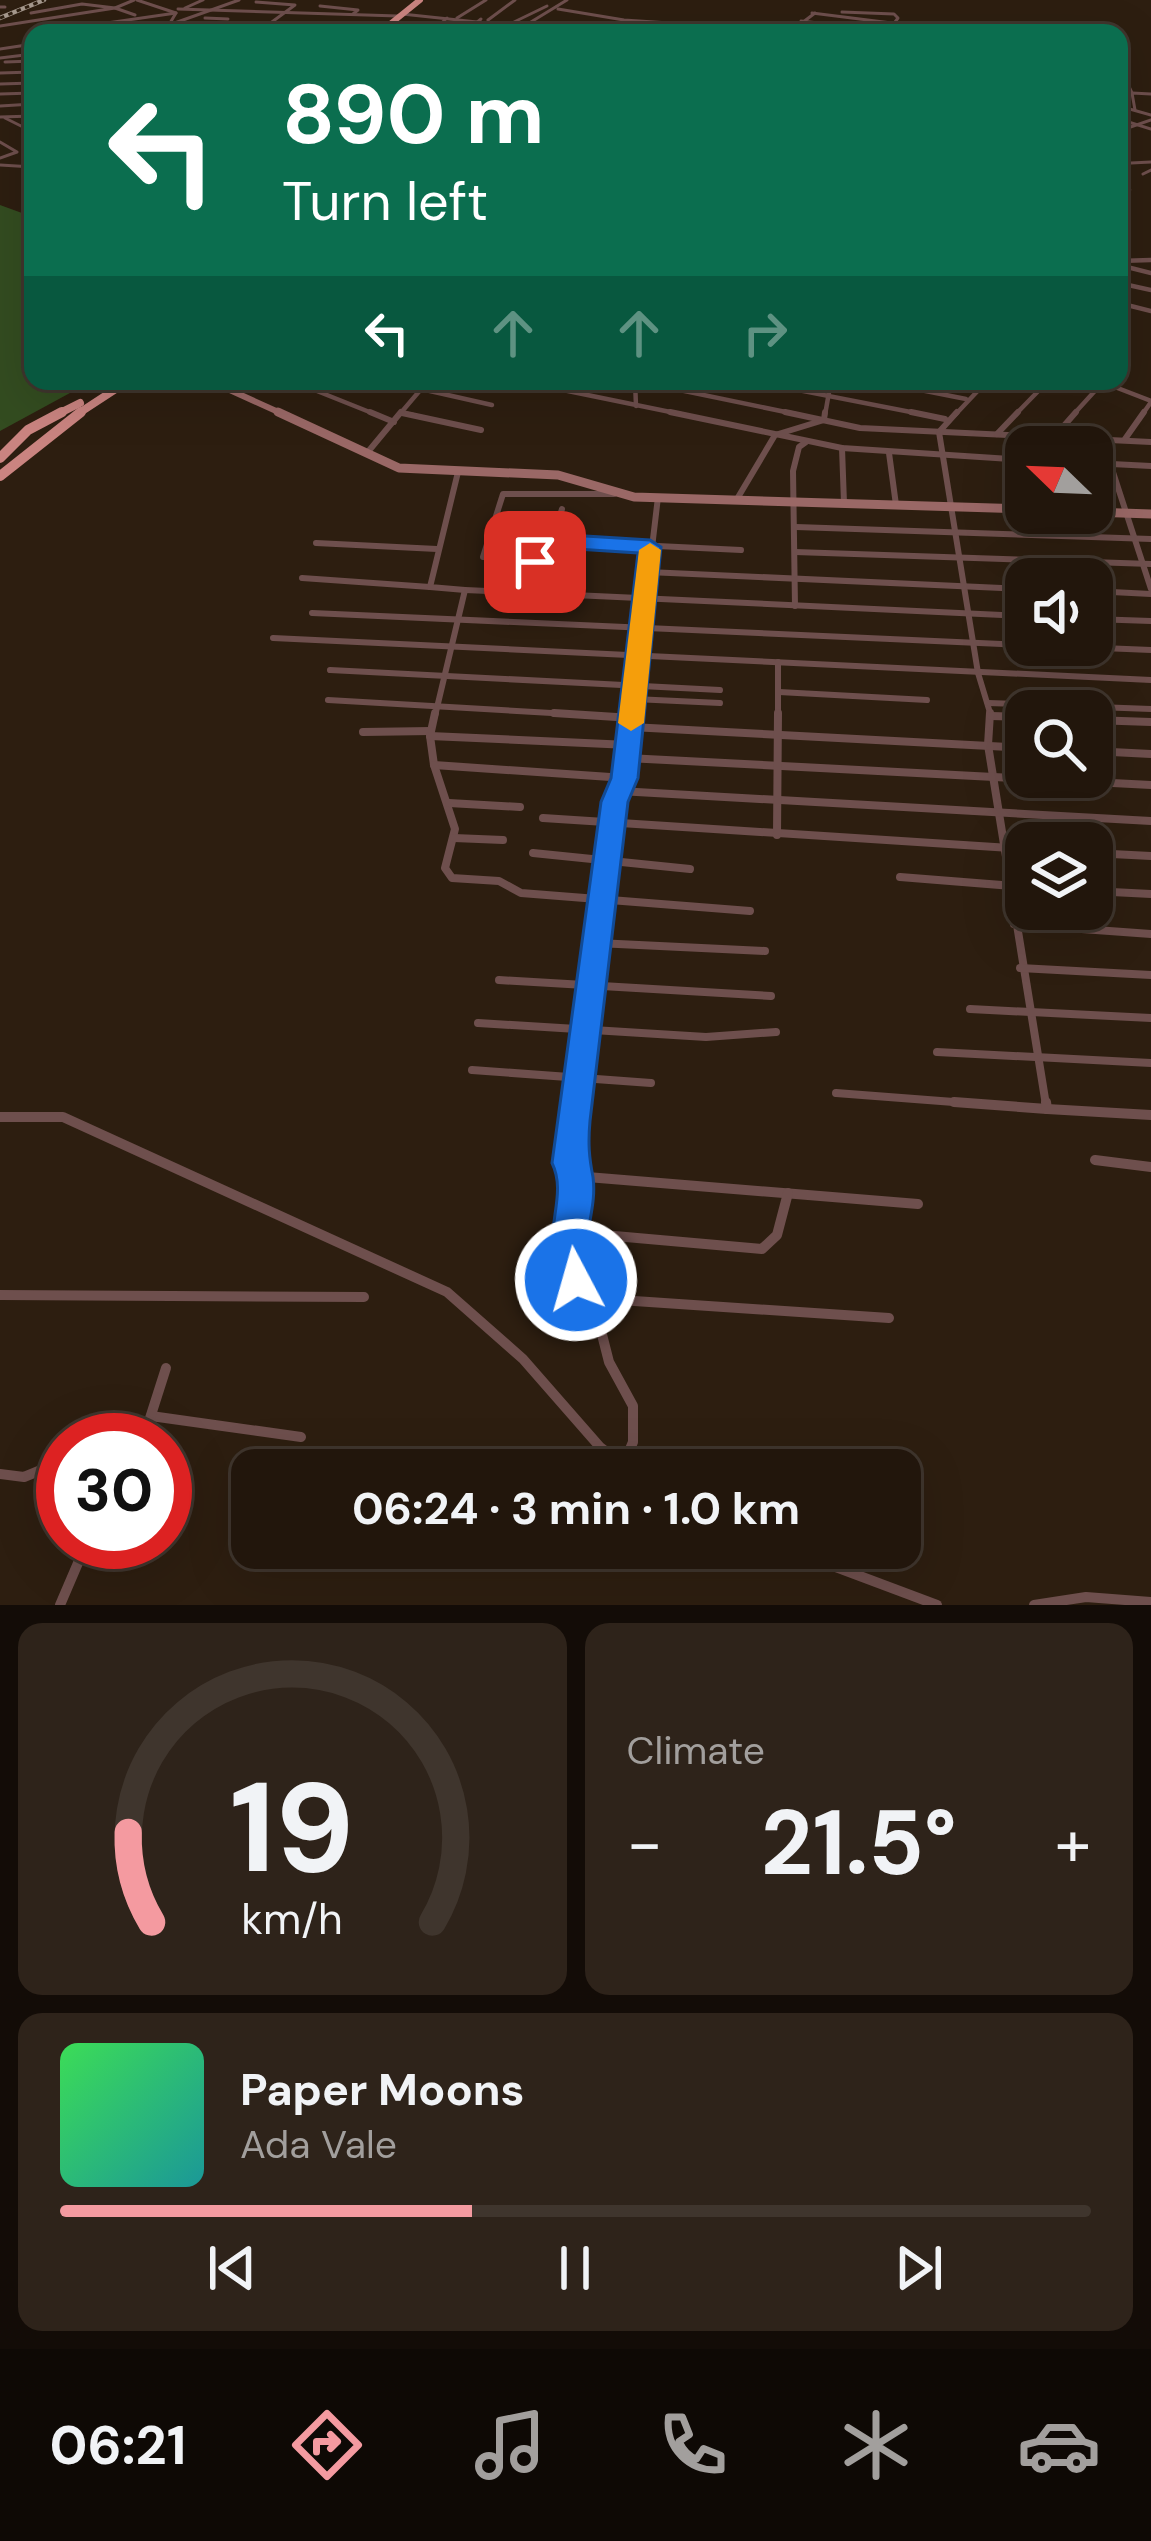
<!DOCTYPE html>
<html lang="en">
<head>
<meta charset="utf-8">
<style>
	:root { --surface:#22160c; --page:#2e231a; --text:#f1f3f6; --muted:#a29f9d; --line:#3f352d; --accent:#f49aa0 }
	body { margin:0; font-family:"DM Sans",sans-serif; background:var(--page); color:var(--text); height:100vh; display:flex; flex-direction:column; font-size:45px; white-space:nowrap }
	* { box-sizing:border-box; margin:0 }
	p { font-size:39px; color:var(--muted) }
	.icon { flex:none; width:66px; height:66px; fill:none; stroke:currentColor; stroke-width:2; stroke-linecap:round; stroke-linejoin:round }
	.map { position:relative; height:1605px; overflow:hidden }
	.sheet { display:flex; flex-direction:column; gap:18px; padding:18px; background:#130c07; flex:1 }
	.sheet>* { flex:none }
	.hud { position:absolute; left:24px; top:24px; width:1104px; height:366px; border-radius:24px; box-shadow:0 12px 48px #0002,0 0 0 3px var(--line); background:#0b6e4f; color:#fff; overflow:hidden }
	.needle { width:78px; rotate:293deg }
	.fabs { position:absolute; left:1005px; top:426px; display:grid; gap:24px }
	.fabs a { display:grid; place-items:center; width:108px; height:108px; border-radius:24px; background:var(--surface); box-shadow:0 12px 48px #0002,0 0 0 3px var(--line); font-size:60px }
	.speed { position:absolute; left:36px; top:1413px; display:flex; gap:24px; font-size:60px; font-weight:700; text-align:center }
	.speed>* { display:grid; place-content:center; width:156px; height:156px; border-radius:50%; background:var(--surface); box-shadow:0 12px 48px #0002,0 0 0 3px var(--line); line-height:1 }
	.speed .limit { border:18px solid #d22; background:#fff; color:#111 }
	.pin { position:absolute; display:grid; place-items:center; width:102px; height:102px; color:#fff; margin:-51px; border-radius:24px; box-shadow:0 6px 18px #0006 }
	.me { position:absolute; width:132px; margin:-66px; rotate:354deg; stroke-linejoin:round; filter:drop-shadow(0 0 9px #0008) }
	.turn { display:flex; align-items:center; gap:42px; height:252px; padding:0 60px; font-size:54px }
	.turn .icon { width:156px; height:156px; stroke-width:2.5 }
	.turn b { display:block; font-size:84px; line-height:102px }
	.lanes { display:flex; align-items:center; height:114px; padding:0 60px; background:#0003; justify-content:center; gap:60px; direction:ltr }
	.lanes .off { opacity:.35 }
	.big { font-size:90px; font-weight:700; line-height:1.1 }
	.sheet .tile { flex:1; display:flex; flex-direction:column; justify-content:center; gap:18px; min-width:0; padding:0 42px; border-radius:24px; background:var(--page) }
	.sheet .dial { align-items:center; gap:0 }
	.dial svg { height:312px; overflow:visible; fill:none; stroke:var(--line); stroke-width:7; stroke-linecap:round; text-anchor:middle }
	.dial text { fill:var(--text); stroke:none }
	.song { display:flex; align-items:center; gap:36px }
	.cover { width:144px; height:144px; border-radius:18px; background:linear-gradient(135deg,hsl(130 70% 55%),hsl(180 70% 35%)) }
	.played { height:12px; border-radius:6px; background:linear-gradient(90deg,var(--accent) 40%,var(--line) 40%) }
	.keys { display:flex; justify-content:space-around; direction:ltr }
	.heat { display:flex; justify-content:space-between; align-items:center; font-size:66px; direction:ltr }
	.sheet .tiles { flex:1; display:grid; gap:18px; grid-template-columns:1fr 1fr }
	.tile:last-child { grid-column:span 2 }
	.trip { position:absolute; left:231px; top:1449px; width:690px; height:120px; border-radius:24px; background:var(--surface); box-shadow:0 12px 48px #0002,0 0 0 3px var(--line); font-weight:700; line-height:120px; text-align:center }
	.tabs { display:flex; height:192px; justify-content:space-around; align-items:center; background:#0e0905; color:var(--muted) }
	.tabs .icon { width:84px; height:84px }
	.tabs .current { color:var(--accent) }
	.tabs b { font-size:54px; color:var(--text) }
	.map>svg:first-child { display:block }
	.green { fill:#334c20 }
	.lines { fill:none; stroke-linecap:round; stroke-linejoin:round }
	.minor-far4 { stroke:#6e4f4d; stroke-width:3 }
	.minor-far3 { stroke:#6e4f4d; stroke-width:4.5 }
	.minor-far2 { stroke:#6e4f4d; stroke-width:6 }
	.minor-far1 { stroke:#6e4f4d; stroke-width:8 }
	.minor { stroke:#6e4f4d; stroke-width:10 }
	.secondary-far1 { stroke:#9a6866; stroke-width:6 }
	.secondary { stroke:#9a6866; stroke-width:9 }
	.trunk-far2 { stroke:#ca8480; stroke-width:6 }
	.trunk-far1 { stroke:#ca8480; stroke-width:8 }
	.trunk { stroke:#ca8480; stroke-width:10 }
	.rail-casing { stroke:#a4978c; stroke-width:4.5 }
	.rail { stroke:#2d1e10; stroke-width:3; stroke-dasharray:4.5; stroke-linecap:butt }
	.route { fill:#1a73e8; stroke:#114b97; stroke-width:3 }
	.slow { fill:#f59e0b }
</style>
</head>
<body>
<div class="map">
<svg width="1151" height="1605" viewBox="0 0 1151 1605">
	<rect width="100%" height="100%" fill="#2d1e10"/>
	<polygon class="green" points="0,205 33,217 33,381 92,381 0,431"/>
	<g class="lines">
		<g class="minor-far4">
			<polyline points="134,0 115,8 135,15"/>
			<polyline points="137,0 176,13 164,33"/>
			<polyline points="256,2 295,5 261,30"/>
			<polyline points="320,6 358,10 353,14"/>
			<polyline points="0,7 5,7"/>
			<polyline points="185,8 203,0"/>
			<polyline points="178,9 398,16"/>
			<polyline points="558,9 624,20 822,33"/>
			<polyline points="842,12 894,14 898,18 887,33"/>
			<polyline points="812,13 971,33"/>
			<polyline points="402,14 579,33"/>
			<polyline points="205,18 228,19"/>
			<polyline points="457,18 486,0"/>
			<polyline points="488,20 515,0"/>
			<polyline points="801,21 905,33"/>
			<polyline points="514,22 547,6"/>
			<polyline points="1048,24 1052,33"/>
			<polyline points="169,25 239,0"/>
			<polyline points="526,25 567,0"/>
			<polyline points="0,26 115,8 82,4 31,13"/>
			<polyline points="45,32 176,13"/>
			<polyline points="790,32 815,13"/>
			<polyline points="970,32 987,33"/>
			<polyline points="199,33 355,33"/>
			<polyline points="430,33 447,18"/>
			<polyline points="464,33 481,19"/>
			<polyline points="0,49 33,44"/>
			<polyline points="0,58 33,54"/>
			<polyline points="5,62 33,61"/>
			<polyline points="1119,65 1132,93"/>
			<polyline points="0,73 33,72"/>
			<polyline points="0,84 33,83"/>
			<polyline points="0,94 33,93"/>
			<polyline points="0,106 33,104"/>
			<polyline points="1119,106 1151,115"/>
			<polyline points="1135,110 1132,93 1151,94"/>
			<polyline points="0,117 33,116"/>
			<polyline points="5,118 33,132"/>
			<polyline points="1119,119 1151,129"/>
			<polyline points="1119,131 1151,120"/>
			<polyline points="0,142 17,152 0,158"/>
			<polyline points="1131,163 1151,162"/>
			<polyline points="0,165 33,167"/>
			<polyline points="1143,174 1151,170"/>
		</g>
		<g class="minor-far3">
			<polyline points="1119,182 1129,190 1119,192"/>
			<polyline points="1119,261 1151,260"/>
			<polyline points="1119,265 1151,273"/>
			<polyline points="1119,283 1151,290"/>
			<polyline points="1119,303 1151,311"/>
			<polyline points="519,381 685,415"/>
			<polyline points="635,381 636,406"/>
			<polyline points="636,381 800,415"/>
			<polyline points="752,381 926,415"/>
			<polyline points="875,381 966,399"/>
			<polyline points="1102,382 1151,401"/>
			<polyline points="217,384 292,387 364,381"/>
			<polyline points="312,389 377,415"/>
			<polyline points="421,389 492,405"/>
			<polyline points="402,413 413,415"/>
			<polyline points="399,415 428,381"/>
			<polyline points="825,415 831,381"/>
			<polyline points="955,415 987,381"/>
			<polyline points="1015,415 1048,381"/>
			<polyline points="1073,415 1103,382"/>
			<polyline points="1142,415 1151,402"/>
		</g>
		<g class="minor-far2">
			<polyline points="370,412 394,422"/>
			<polyline points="670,412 842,448 1026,460"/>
			<polyline points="785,412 860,428 1151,442"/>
			<polyline points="911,412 945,419"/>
			<polyline points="957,412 939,432 978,673 991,716"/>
			<polyline points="402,413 481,430"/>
			<polyline points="997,434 1018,412"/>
			<polyline points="1055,436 1076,412"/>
			<polyline points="1125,439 1144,412"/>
			<polyline points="842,448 844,503"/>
			<polyline points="367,453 401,412"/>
			<polyline points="889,453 896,505"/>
			<polyline points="1092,463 1151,466"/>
			<polyline points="1110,463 1151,589"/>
			<polyline points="737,499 775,435 824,420 825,412"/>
			<polyline points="562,509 546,560 483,557 503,494 614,494"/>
			<polyline points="796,527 1151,539"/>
			<polyline points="553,541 741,550"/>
			<polyline points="316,543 437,549"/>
			<polyline points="795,552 1151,564"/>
			<polyline points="648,572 1026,589"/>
			<polyline points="302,578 430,587"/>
			<polyline points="465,590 1026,616"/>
			<polyline points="1092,591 1151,594"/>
			<polyline points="795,606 793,471 799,447 806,442"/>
			<polyline points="312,613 1026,645"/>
			<polyline points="1092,619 1151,621"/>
			<polyline points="273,638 1151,680"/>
			<polyline points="1029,645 1151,650"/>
			<polyline points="330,670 720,690"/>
			<polyline points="779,692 927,700"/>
			<polyline points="634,699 720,703"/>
			<polyline points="328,700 604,716"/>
			<polyline points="988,703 1151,709"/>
			<polyline points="435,716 465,590 430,587 458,472"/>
			<polyline points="632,716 658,497"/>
			<polyline points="778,716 778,662"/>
			<polyline points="991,716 1004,716"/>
		</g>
		<g class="minor-far1">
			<polyline points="435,713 430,736 434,765 625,778"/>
			<polyline points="554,713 632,718"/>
			<polyline points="990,713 988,745 1046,1105"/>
			<polyline points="991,716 1026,717"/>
			<polyline points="1092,720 1151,722"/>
			<polyline points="631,727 1026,748"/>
			<polyline points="363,732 431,731"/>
			<polyline points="430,736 629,745"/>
			<polyline points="1092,751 1151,754"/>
			<polyline points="627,758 1151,785"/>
			<polyline points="434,765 455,829 445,868 452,878 499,881 521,893 750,911"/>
			<polyline points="619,791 1151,821"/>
			<polyline points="449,803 520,807"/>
			<polyline points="543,818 1026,849"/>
			<polyline points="777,835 778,713"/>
			<polyline points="454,838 503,840"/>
			<polyline points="533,853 690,869"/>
			<polyline points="1092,853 1151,856"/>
			<polyline points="900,877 1026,887"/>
			<polyline points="1092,891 1151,894"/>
			<polyline points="1014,924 1151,934"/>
			<polyline points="597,943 765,951"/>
			<polyline points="1020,968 1151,975"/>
			<polyline points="499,980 771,996"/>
			<polyline points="970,1009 1151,1018"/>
			<polyline points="478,1023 706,1037 776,1032"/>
			<polyline points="937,1052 1151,1063"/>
			<polyline points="472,1070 651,1083"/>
			<polyline points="836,1093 993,1105"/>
			<polyline points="576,1105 615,802 625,778 633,713"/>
		</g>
		<g class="minor">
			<polyline points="577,1102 566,1259 596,1311 609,1362 633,1406 633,1442 623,1466"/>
			<polyline points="954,1102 1047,1109"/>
			<polyline points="1046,1102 1047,1109 1151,1115"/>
			<polyline points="0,1117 63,1117 447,1292 523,1359 600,1447 630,1470"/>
			<polyline points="1095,1160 1151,1167"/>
			<polyline points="575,1176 918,1204"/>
			<polyline points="569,1232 762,1249 777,1235 788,1193"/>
			<polyline points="0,1295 364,1297"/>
			<polyline points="590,1298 889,1318"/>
			<polyline points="151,1416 301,1437"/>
			<polyline points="143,1440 166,1368"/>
			<polyline points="0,1474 24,1477 63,1461"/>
			<polyline points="785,1548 937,1605"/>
			<polyline points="60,1605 87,1542"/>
			<polyline points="1034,1605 1086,1597 1151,1602"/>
		</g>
		<polyline class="secondary-far1" points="210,381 285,415"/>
		<g class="secondary">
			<polyline points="278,412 399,468 558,475 634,497 1026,509"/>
			<polyline points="1092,512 1151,514"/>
		</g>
		<polyline class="trunk-far2" points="379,33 420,0"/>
		<g class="trunk-far1">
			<polyline points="56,415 80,403"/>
			<polyline points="76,415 128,381"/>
		</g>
		<g class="trunk">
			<polyline points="0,458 28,430 62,412"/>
			<polyline points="0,476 81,412"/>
		</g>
		<g class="rail-casing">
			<polyline id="rail" points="0,18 44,0"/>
		</g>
		<use href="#rail" class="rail"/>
	</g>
	<path class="route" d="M 553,534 L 650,540 L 661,547 L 638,778 L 628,802 L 590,1121 C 588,1143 589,1157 593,1177 C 598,1214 576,1244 594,1280 L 589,1290 L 576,1294 L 563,1290 C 536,1237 570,1200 552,1163 L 601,802 L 611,778 L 638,553 L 561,548 L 554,564 L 527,567 L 527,558 L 536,555 L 545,536 Z"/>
	<polygon class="slow" points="650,543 661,550 644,723 631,731 618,723 639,550"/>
</svg>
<div class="fabs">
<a><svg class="needle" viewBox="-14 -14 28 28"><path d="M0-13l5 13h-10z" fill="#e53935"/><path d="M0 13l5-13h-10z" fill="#a29f9d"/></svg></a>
<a><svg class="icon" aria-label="sound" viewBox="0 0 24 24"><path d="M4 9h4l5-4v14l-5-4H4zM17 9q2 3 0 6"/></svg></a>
<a><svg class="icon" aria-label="search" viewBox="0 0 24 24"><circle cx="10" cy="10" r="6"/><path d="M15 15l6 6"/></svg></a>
<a><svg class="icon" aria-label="layers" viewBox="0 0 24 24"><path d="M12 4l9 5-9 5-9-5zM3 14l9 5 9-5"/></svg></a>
</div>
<div class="speed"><div class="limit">30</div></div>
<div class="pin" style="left:535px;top:562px;background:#d93025"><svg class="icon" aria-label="arrive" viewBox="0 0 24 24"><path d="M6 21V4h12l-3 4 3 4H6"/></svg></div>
<svg class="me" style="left:576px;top:1280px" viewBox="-20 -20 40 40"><circle r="17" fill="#1a73e8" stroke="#fff" stroke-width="3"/><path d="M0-11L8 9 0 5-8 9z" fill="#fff"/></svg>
<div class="trip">06:24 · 3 min · 1.0 km</div>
<div class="hud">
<div class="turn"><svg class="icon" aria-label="left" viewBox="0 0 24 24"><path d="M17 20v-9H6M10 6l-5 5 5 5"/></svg><div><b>890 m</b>Turn left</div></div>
<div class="lanes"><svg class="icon" aria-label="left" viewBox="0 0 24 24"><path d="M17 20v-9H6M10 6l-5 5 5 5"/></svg><svg class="icon off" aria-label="ahead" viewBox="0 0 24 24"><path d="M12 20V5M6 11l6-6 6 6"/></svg><svg class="icon off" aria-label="ahead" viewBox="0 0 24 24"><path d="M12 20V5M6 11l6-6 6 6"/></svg><svg class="icon off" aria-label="right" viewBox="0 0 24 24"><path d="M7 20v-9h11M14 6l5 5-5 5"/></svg></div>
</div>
</div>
<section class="sheet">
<div class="tiles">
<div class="tile dial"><svg viewBox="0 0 100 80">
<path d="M14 69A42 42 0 1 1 86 69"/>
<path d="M14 69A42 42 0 0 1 8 46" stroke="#f49aa0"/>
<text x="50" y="56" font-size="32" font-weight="700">19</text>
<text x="50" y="72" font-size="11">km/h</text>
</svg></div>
<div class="tile"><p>Climate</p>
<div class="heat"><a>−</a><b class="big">21.5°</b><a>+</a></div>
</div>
<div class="tile">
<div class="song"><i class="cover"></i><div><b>Paper Moons</b><p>Ada Vale</p></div></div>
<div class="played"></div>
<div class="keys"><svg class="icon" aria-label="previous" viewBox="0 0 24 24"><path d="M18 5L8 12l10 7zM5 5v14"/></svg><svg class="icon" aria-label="pause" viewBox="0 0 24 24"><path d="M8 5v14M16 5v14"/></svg><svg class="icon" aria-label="next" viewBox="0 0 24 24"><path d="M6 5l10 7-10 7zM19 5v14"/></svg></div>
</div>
</div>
</section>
<nav class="tabs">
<b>06:21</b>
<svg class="icon current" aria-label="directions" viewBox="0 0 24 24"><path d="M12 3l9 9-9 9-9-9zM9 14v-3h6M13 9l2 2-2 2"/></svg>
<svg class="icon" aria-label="music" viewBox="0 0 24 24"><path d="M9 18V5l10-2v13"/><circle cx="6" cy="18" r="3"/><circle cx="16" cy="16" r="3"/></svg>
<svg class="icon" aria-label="phone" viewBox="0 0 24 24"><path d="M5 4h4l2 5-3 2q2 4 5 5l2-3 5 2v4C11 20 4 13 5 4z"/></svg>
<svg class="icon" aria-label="climate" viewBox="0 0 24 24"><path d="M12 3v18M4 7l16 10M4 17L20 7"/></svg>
<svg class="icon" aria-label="car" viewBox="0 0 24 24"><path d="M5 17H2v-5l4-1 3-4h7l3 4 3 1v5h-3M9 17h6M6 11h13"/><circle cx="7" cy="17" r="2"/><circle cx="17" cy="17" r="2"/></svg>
</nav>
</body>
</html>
